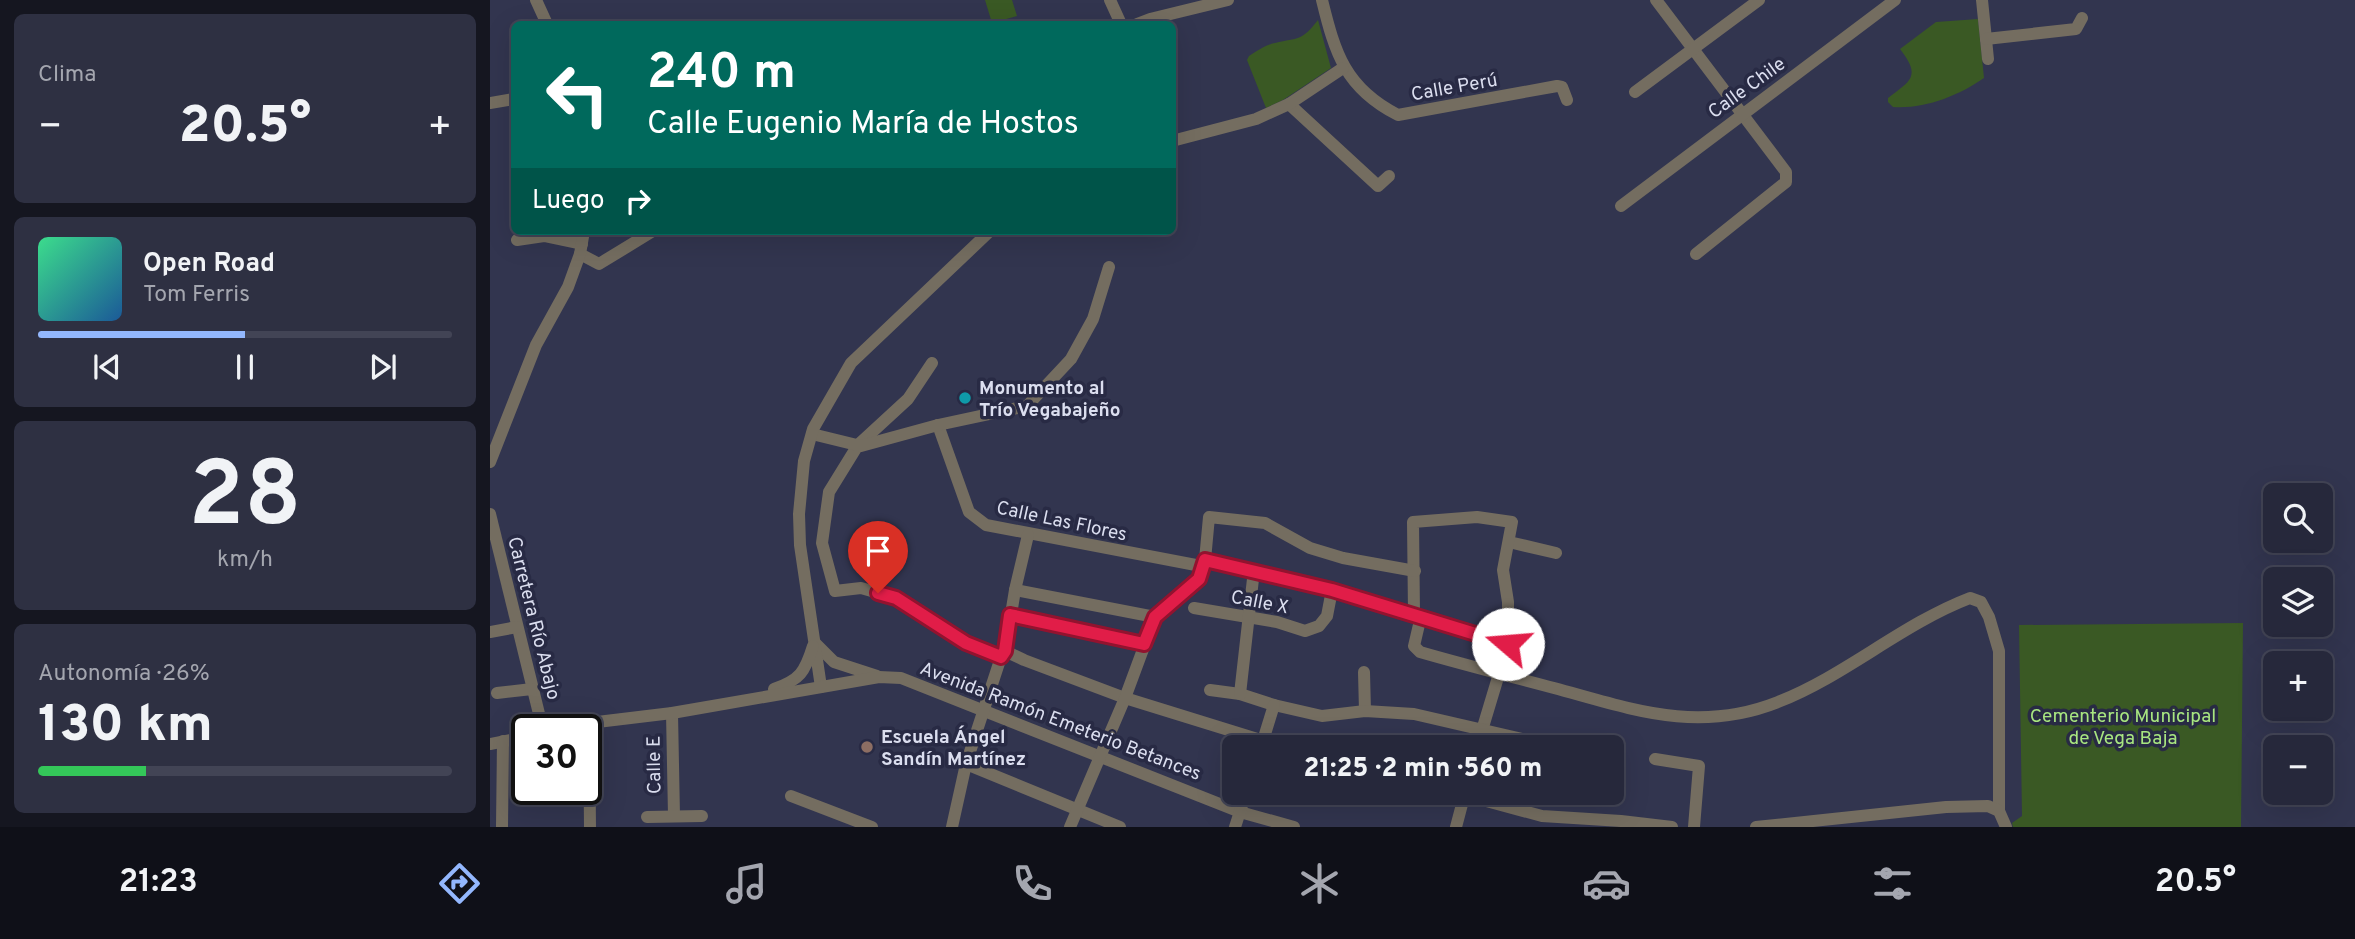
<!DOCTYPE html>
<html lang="es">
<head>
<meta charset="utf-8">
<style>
	:root { --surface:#26283b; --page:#2e3042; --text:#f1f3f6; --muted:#a4a6af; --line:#424455; --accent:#93b7fd }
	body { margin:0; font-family:Overpass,sans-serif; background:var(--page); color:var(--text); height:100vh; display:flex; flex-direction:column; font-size:26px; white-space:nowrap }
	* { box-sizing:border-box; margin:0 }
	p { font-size:23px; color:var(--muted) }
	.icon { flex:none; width:38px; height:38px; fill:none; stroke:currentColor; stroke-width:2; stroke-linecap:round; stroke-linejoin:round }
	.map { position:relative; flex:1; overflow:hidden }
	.drawer { display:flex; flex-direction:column; gap:14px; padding:14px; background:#151620; width:490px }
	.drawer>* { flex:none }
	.guide { position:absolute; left:21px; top:21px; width:665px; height:214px; border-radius:10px; box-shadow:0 7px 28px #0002,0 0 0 2px var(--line); background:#00695c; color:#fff; overflow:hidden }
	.fabs { position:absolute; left:1773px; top:483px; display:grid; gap:14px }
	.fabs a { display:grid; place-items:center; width:70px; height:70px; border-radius:10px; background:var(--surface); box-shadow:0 7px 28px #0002,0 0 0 2px var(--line); font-size:35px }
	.speed { position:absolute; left:21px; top:714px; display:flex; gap:14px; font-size:35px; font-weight:700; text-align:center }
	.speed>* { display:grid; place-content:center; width:91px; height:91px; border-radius:50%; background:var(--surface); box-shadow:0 7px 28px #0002,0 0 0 2px var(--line); line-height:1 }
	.speed .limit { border:4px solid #111; border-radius:10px; background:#fff; color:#111 }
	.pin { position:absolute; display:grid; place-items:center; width:60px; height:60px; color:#fff; margin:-72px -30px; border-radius:50% 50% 50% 0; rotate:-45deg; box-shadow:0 0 7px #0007 }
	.pin .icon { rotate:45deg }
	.me { position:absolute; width:77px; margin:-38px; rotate:288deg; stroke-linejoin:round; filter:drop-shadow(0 0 5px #0008) }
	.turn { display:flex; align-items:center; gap:24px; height:147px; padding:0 21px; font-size:32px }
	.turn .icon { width:91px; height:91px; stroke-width:2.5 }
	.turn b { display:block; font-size:49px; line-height:60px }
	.then { display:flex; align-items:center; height:66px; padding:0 21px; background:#0003; gap:14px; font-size:26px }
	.big { font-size:52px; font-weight:800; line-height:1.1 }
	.drawer .widget { flex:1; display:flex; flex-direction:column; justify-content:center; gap:10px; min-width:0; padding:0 24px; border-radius:10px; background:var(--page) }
	.drawer .dial { align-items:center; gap:0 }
	.dial b { font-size:91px; line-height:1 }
	.song { display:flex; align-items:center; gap:21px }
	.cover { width:84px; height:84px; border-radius:10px; background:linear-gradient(135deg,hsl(150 70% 55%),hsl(210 70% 35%)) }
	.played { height:7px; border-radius:4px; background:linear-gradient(90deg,var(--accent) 50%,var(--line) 50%) }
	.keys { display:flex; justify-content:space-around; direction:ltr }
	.heat { display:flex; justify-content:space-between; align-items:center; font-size:38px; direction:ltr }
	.charge { height:10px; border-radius:5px; background:linear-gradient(90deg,#34c759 26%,var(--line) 0) }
	.trip { position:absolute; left:732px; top:735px; width:402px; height:70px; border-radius:10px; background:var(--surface); box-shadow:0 7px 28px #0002,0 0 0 2px var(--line); font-weight:800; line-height:70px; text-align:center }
	.tabs { display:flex; height:112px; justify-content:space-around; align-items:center; background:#0f1018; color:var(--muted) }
	.tabs .icon { width:49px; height:49px }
	.tabs .on { color:var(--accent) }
	.tabs b { font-size:32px; color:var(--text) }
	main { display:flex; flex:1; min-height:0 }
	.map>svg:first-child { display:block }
	.green { fill:#3a5924 }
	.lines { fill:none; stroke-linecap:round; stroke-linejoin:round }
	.minor { stroke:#746d60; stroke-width:12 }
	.route-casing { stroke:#92132f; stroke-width:18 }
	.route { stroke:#e11d48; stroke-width:12 }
	.culture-dot { fill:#0f9aa8; stroke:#282a44; stroke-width:2.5 }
	.education-dot { fill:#8d6e63; stroke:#282a44; stroke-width:2.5 }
	.labels { text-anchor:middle; stroke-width:7; stroke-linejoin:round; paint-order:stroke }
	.street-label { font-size:19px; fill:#dbdeef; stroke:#282a44 }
	.poi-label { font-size:19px; font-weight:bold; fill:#dbdeef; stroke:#282a44; text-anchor:start }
	.park-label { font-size:19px; fill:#a8e680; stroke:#282a44 }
</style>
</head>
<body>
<main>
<section class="drawer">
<div class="widget"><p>Clima</p>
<div class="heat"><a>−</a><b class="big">20.5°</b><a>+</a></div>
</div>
<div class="widget">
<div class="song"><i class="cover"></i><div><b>Open Road</b><p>Tom Ferris</p></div></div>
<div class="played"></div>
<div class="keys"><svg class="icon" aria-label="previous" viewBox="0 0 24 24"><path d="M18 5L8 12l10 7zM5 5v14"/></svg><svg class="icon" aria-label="pause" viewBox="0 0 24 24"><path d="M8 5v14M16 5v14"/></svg><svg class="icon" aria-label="next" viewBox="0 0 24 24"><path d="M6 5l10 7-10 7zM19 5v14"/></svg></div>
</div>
<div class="widget dial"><b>28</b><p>km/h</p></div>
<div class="widget"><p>Autonomía · 26%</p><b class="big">130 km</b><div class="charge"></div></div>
</section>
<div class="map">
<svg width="1865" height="827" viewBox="0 0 1865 827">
	<rect width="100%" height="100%" fill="#32354f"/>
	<g class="green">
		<polygon points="495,0 522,0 527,16 502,23"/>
		<path d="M 1488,19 L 1494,78 C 1468,96 1435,109 1403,107 L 1398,102 L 1398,98 C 1420,81 1432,77 1410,49 L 1446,22 Z"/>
		<path d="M 828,20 L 841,68 L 793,100 L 776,108 L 757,60 L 759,56 C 767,51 775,45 785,43 C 809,37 811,42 828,20 Z"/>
		<polygon points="1753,623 1751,827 1523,827 1522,823 1532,816 1529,625"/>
	</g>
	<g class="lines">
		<g class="minor">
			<polyline points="46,0 57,24"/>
			<polyline points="620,0 631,24"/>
			<path d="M 832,0 C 845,53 855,88 908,115 L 1067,86 L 1072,87 L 1077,100"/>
			<polyline points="1166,0 1296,172 1296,182 1206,254"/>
			<polyline points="1492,0 1498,59"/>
			<polyline points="647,24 660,19 738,0"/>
			<polyline points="1496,39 1586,29 1592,18"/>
			<polyline points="1145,92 1269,0"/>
			<polyline points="0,103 24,99"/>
			<polyline points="799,104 888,186 899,176"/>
			<polyline points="682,141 766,119 799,104 853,68"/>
			<polyline points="1131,206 1405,0"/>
			<polyline points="27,240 54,236 92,244"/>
			<polyline points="90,254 109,264 163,231"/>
			<polyline points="442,363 418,399 368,445 339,492 332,543 345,591 371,588 406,598 476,643 511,657"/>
			<polyline points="448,425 479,512 496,525 711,566"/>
			<polyline points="322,434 371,446 448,425 537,406 581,359 603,319 619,267"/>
			<polyline points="0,462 46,345 78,287 90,254 94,231"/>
			<polyline points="0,514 53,730"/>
			<polyline points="1019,542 1066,553"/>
			<polyline points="715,560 842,590 1018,644"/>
			<polyline points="525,590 665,617"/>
			<polyline points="704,608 787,622 815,631 829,626 837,616 842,590"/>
			<polyline points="924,614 923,522 987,517 1022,522 1013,570 1018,602 1018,644 987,747"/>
			<polyline points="520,615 654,644"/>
			<path d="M 931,616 L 924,646 L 930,652 C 975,665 1019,676 1064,688 C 1142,709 1207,734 1288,702 C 1355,676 1412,624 1480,598 L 1491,602 L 1499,617 L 1509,651 L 1509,811"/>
			<polyline points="0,632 27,627"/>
			<polyline points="325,643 344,662 387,676"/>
			<polyline points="515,651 534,660 635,698 793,747"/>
			<polyline points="874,672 875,711"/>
			<polyline points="331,687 310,545 309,514 314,461 323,429 361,363 500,231"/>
			<path d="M 284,689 C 310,680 315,672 323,646"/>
			<polyline points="720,690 750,694 784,705 832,716 875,711 924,714 1054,744"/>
			<polyline points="7,693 42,689"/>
			<polyline points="750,694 764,570"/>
			<polyline points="182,713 184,816"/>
			<polyline points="99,723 100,827"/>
			<polyline points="72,730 99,723 182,713 389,677 411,678 750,812 804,827"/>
			<polyline points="0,744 37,737"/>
			<polyline points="771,747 784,705"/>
			<polyline points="1165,759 1209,766 1204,827"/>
			<polyline points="476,764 630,827"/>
			<polyline points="967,793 1052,816 1131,821 1182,827"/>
			<polyline points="301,796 382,827"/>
			<polyline points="157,817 212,816"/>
			<polyline points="12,827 13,741"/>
			<polyline points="462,827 476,764 511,657 515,651 525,590 538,535"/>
			<polyline points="580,827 635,698 665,617 709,579 715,560 719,517 775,523 820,548 853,558 925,571"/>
			<polyline points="745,827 756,793"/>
			<polyline points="966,827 975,793"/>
			<polyline points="1266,827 1456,807 1498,806 1509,811 1516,827"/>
		</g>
	</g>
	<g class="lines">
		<g class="route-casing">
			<polyline id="route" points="388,593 406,598 476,643 511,657 515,651 520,615 654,644 665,617 709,579 715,560 842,590 1018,644"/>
		</g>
		<use href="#route" class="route"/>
	</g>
	<circle class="culture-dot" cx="475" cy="398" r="7"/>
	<circle class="education-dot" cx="377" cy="747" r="7"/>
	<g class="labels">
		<g class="street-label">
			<text transform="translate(964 86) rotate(-10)" y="7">Calle Perú</text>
			<text transform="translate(1256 87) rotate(-36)" y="7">Calle Chile</text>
			<text transform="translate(572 520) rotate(12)" y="7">Calle Las Flores</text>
			<text transform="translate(770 601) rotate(11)" y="7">Calle X</text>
			<text transform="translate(45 618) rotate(76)" y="7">Carretera Río Abajo</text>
			<text transform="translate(571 720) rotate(21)" y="7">Avenida Ramón Emeterio Betances</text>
			<text transform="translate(163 765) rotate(-91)" y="7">Calle E</text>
		</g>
		<g class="poi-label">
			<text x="489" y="394">Monumento al<tspan x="489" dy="22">Trío Vegabajeño</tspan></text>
			<text x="391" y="743">Escuela Ángel<tspan x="391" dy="22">Sandín Martínez</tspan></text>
		</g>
		<g class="park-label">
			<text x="1633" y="722">Cementerio Municipal<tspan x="1633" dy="22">de Vega Baja</tspan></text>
		</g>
	</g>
</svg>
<div class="fabs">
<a><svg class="icon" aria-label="search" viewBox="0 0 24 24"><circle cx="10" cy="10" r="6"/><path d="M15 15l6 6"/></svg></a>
<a><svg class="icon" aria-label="layers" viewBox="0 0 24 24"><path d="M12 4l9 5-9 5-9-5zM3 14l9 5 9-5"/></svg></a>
<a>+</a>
<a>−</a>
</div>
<div class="speed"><div class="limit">30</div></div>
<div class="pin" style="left:388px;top:593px;background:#d93025"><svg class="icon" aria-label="arrive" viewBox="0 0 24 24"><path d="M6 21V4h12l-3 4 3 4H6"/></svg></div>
<svg class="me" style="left:1018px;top:644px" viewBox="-20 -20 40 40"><circle r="19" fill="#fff"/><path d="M0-13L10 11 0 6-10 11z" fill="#e11d48"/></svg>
<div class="trip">21:25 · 2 min · 560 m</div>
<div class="guide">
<div class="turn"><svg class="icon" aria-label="left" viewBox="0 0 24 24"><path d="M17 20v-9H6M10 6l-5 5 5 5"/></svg><div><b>240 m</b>Calle Eugenio María de Hostos</div></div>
<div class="then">Luego<svg class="icon" aria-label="right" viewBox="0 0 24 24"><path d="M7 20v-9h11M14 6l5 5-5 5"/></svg></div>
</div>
</div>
</main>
<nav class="tabs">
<b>21:23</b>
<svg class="icon on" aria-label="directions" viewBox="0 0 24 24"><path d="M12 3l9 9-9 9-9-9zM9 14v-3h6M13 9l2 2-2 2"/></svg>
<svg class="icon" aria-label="music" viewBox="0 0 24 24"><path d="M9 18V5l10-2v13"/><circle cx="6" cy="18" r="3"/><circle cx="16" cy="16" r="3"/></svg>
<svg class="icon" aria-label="phone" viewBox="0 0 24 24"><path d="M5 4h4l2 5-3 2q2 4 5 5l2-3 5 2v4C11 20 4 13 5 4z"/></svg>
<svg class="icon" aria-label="climate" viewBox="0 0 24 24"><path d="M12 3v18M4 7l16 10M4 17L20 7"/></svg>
<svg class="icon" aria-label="car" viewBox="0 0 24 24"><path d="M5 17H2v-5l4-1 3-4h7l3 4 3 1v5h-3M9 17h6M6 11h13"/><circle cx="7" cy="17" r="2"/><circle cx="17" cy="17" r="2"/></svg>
<svg class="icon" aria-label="filters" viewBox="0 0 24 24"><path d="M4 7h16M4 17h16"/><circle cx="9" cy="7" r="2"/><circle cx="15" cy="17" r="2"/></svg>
<b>20.5°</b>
</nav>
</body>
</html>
